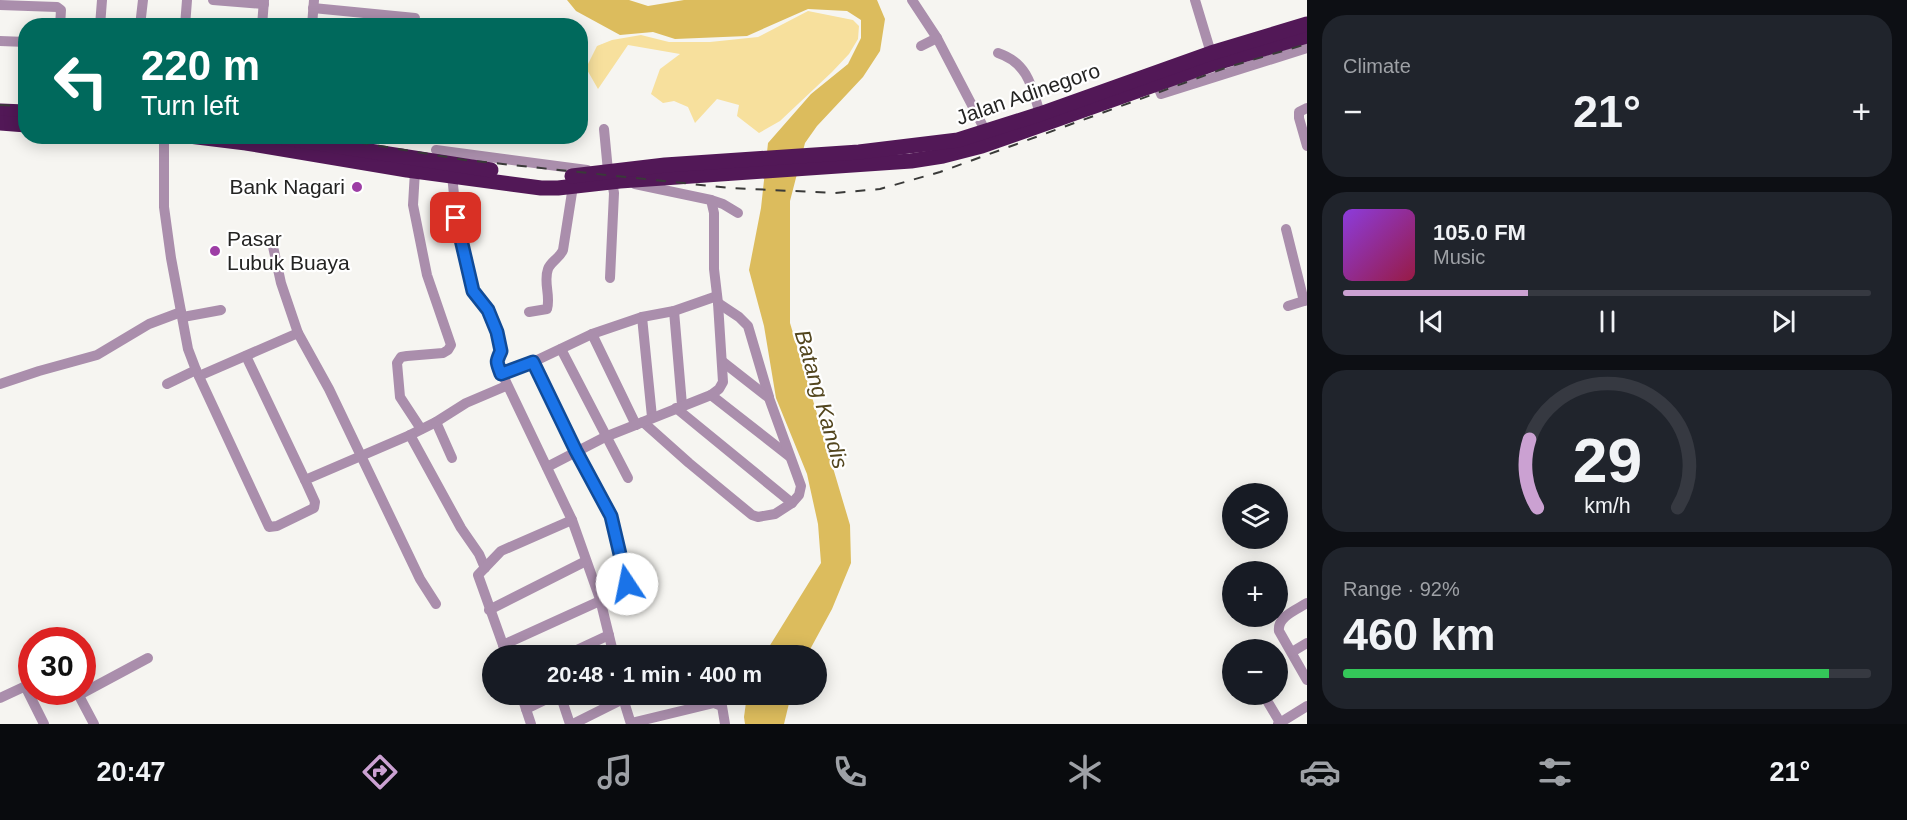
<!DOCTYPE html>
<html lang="en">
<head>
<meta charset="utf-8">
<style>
	:root { --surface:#171b24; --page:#20242c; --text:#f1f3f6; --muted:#9ea1a6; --line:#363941; --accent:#cba1d2 }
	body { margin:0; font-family:Helvetica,sans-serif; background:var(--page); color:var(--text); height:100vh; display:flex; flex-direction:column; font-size:22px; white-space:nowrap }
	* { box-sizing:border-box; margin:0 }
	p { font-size:20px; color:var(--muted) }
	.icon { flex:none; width:33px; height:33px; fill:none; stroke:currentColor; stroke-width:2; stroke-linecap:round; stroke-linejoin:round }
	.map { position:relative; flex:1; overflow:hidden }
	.side { display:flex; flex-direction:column; gap:15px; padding:15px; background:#0d0f14; width:600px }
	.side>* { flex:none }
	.guide { position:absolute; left:18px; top:18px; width:570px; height:126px; border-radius:24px; box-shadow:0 3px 15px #0003; background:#00695c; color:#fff; overflow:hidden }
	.tools { position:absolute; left:1222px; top:483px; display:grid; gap:12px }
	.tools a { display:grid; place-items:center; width:66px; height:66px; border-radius:50%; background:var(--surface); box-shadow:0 3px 15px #0003; font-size:30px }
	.speed { position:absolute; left:18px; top:627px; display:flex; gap:12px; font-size:30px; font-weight:700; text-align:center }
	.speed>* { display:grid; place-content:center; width:78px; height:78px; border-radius:50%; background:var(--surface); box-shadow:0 3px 15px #0003; line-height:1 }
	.speed .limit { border:9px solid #d22; background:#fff; color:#111 }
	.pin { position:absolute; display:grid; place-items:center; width:51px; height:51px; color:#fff; margin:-26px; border-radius:12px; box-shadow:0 3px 9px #0006 }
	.me { position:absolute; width:66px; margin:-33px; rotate:349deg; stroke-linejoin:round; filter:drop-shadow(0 0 4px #0008) }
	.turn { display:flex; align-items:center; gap:21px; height:126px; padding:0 24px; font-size:27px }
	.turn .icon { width:78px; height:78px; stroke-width:2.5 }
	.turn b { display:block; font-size:42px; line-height:51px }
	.big { font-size:45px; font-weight:700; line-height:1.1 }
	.side .tile { flex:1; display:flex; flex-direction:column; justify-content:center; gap:9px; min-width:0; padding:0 21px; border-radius:24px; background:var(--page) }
	.side .dial { align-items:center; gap:0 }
	.dial svg { height:156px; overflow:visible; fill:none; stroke:var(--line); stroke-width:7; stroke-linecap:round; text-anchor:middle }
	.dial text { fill:var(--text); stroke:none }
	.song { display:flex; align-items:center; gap:18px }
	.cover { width:72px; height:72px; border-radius:9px; background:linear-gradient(135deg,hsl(270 70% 55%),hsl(340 70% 35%)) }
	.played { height:6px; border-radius:3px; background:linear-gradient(90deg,var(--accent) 35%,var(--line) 35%) }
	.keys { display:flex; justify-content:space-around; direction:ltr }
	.heat { display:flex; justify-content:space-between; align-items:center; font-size:33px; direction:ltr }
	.charge { height:9px; border-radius:4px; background:linear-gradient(90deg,#34c759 92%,var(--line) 0) }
	.trip { position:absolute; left:482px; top:645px; width:345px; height:60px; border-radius:30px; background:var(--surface); box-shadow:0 3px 15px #0003; font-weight:700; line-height:60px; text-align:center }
	.menu { display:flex; height:96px; justify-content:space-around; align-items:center; background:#090b0e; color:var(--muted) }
	.menu .icon { width:42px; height:42px }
	.menu .on { color:var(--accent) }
	.menu b { font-size:27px; color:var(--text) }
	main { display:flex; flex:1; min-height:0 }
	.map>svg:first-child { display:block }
	.green { fill:#f7e09d }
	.water { fill:#dcbc5d }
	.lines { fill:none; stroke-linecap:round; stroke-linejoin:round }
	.minor { stroke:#aa8eac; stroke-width:10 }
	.highway { stroke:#521857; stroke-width:15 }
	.rail { stroke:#3a3a39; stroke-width:2; stroke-dasharray:10 10; stroke-linecap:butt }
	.route-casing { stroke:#114b97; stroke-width:15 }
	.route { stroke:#1a73e8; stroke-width:10 }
	.poi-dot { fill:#9d3da5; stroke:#fff; stroke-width:2 }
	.labels { text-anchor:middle; stroke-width:4.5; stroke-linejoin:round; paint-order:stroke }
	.street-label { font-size:21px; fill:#242423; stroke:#fff }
	.poi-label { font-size:21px; fill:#242423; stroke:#fff; text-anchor:end }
	.water-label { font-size:22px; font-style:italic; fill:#53461e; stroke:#fff }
</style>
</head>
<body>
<main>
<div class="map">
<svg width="1307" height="724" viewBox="0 0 1307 724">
	<rect width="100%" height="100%" fill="#f6f5f1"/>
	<polygon class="green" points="808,11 853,20 859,26 858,39 849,54 832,72 780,121 759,133 737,116 739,105 717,99 695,123 688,107 674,101 663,103 651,94 660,69 680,54 628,45 598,89 586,68 597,46 612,40 641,35 669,42 710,42 758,37"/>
	<g class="water">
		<polygon points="567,0 629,0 648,6 684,0 877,0 885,19 880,51 863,77 817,126 805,143 790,201 790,323 850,525 851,563 832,609 807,655 764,655 821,563 818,524 807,474 776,398 764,326 749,270 761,208 768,143 811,94 848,64 861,38 861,20 847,11 808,9 747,36 675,39 653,32 620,35 576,11"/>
		<polygon points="747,695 791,695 784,724 745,724 744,717"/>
	</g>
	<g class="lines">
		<g class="minor">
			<polyline points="213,0 264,4"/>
			<polyline points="912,0 937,38 986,132"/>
			<polyline points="1195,0 1211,53"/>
			<polyline points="0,5 57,7 61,10 60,26"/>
			<polyline points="313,8 415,18"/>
			<polyline points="100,26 102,0"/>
			<polyline points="140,26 143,0"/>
			<polyline points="185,26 187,0"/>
			<polyline points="262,26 264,0"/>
			<polyline points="312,26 314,0"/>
			<polyline points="0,41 26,42"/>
			<polyline points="921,46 937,38"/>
			<path d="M 998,53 C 1028,63 1032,87 1040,114"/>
			<polyline points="1157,84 1161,94 1307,48"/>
			<polyline points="1307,108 1299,112 1299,118 1307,146"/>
			<polyline points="604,129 608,171 612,182 614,193 610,278"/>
			<polyline points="164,136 164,207 171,258 188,349 196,370 269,527 277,526 314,508 315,502 305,480 410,435 436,422 466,403 506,386"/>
			<polyline points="436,150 587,170"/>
			<polyline points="415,171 413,205 427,275 451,345 448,350 443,353 407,356 401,357 397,363 400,397 421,429"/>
			<polyline points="452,175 457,224 473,291 488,310 497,332 501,351 497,356 497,363 572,520 600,599 614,656"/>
			<polyline points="711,200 723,204 738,213"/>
			<polyline points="1286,229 1304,301"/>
			<polyline points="272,242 281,283 298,333 329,389 420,579 436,604"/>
			<polyline points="718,303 739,317 748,326 769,397"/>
			<polyline points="1288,306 1307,300"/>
			<polyline points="674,311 682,405"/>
			<path d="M 529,312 L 547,309 C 551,296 543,282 548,269 C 551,261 560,258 563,250 L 573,186"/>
			<polyline points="183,317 221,310"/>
			<polyline points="642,317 652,417"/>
			<polyline points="592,334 636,425"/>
			<polyline points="561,349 628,478"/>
			<polyline points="246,356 305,480"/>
			<polyline points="501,374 533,362 592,334 642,317 674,311 717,296"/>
			<polyline points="199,376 298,333"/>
			<polyline points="0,384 39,371 97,355 149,324 181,312"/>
			<polyline points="167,384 196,370"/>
			<polyline points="711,395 789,456"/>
			<polyline points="676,408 792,503"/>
			<polyline points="436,422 452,458"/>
			<polyline points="643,422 689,463 752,515 758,517 775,514 792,503 799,495 801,486 769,398 723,362"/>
			<polyline points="410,435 461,528 479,554 485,568"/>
			<polyline points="547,467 605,437 711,395 719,389 723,382 718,303 714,269 714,213 711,200 635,184"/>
			<path d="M 1307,603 C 1296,610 1277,617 1279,631 L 1307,680"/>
			<polyline points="489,610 586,561"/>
			<polyline points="503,645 624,590 627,584 611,516 576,451 533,362"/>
			<polyline points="1292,652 1307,643"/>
			<polyline points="507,656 478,575 501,551 572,520"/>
			<polyline points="564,656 609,635"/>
			<polyline points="25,686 44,724"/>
			<polyline points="77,692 94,724"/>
			<polyline points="521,694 531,724"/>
			<polyline points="560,694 570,724"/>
			<polyline points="1263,694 1281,724"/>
			<polyline points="79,695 148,658"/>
			<polyline points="622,695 631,724"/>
			<polyline points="0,698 30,684"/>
			<polyline points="526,709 557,694"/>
			<polyline points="631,723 714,703 722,706 725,724"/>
			<polyline points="573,724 623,699"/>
			<polyline points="1278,724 1307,706"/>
		</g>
		<g class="highway">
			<polyline points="0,111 26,112"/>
			<polyline points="0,123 26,125"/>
			<polyline points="189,136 246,143 407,170 541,188 558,188 620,181 911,161 943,156 982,146 1216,63 1307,36"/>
			<polyline points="273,136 491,170"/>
			<polyline points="572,176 665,165 859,152 958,140 1040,114 1211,53 1307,24"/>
		</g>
		<g class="rail">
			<polyline points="0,105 26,106"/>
			<polyline points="319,136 465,160 730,188 835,193 880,189 940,172 1228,67 1307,44"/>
		</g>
	</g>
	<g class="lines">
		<g class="route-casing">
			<path id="route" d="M 456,218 L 473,291 L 488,310 L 497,332 L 501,351 C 496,363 496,360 501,374 L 533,362 L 576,451 L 611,516 L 627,584"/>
		</g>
		<use href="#route" class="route"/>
	</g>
	<g class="poi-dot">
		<circle cx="357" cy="187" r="6"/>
		<circle cx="215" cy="251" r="6"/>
	</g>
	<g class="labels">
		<g class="street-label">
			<text transform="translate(1028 94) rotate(-19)" y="7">Jalan Adinegoro</text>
		</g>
		<g class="poi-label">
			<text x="345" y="194">Bank Nagari</text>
			<text x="227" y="246" text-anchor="start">Pasar<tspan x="227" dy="24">Lubuk Buaya</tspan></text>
		</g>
		<g class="water-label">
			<text transform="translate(822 399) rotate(74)" y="8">Batang Kandis</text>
		</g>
	</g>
</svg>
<div class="tools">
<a><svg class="icon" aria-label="layers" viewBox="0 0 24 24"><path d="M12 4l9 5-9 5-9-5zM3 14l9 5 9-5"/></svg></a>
<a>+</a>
<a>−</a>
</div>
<div class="speed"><div class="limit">30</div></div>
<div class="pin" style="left:456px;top:218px;background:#d93025"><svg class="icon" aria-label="arrive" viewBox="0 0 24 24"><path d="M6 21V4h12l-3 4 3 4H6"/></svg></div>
<svg class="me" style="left:627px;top:584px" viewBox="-20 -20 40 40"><circle r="19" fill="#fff"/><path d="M0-13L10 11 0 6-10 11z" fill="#1a73e8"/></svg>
<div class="trip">20:48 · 1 min · 400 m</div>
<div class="guide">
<div class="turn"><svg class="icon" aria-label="left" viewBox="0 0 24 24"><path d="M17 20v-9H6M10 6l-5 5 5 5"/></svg><div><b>220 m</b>Turn left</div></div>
</div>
</div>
<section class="side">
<div class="tile"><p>Climate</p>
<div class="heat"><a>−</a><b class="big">21°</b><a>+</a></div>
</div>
<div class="tile">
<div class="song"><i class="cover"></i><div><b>105.0 FM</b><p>Music</p></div></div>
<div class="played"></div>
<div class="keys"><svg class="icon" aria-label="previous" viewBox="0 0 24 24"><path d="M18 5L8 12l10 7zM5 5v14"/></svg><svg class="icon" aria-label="pause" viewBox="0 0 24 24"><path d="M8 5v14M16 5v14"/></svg><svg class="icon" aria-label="next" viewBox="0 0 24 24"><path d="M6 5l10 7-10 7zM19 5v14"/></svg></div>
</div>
<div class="tile dial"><svg viewBox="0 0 100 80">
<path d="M14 69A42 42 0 1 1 86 69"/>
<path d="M14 69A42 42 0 0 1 10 34" stroke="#cba1d2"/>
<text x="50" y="56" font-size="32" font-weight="700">29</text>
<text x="50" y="72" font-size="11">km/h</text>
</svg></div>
<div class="tile"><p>Range · 92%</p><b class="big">460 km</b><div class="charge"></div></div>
</section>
</main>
<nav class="menu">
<b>20:47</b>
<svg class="icon on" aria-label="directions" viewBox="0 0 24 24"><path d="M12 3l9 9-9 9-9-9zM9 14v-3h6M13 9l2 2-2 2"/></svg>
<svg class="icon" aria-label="music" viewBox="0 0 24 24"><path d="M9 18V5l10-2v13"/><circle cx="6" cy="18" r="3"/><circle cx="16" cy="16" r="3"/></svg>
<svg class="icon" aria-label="phone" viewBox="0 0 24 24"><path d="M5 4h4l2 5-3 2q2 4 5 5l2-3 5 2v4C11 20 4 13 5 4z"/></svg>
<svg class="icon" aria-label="climate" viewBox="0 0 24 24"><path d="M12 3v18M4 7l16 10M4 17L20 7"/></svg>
<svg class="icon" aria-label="car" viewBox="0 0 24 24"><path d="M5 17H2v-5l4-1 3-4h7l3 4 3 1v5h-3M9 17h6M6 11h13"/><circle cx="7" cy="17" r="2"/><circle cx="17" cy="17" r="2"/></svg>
<svg class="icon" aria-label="filters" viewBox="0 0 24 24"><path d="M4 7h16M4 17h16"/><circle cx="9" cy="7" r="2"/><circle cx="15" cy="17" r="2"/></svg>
<b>21°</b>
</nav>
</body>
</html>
